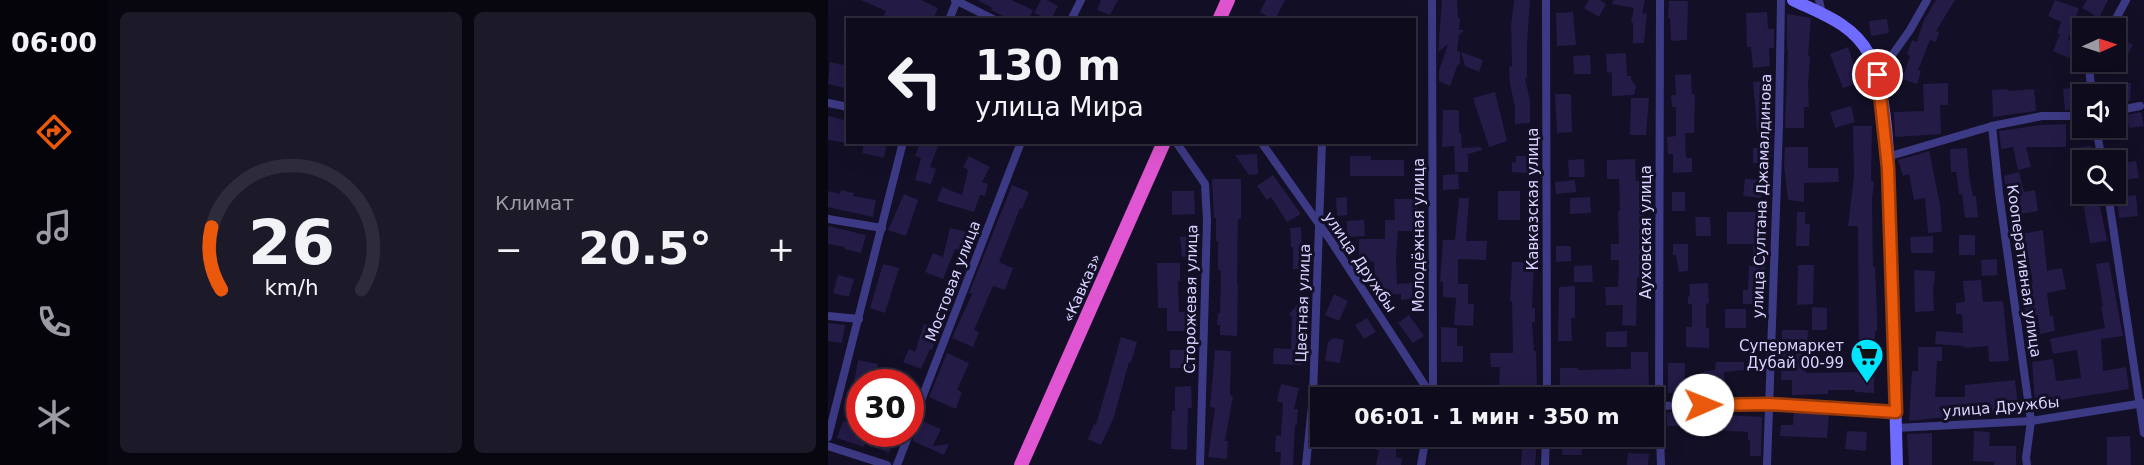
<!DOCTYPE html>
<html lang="ru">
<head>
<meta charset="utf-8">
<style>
	:root { --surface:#0e0b1c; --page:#1c1929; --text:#f1f3f6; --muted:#9b9ba3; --line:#2e2b3b; --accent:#ea580c }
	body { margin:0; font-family:"DejaVu Sans",sans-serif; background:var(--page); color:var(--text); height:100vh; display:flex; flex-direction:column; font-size:22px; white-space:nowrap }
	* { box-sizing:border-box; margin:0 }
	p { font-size:20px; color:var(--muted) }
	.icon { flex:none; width:33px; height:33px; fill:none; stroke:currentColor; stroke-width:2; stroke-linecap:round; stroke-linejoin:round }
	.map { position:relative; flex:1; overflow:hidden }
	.panel { display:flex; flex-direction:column; gap:12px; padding:12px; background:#08060f; width:720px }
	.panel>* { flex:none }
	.banner { position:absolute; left:18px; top:18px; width:570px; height:126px; border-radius:0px; box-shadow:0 6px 24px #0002,0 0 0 2px var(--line); background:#0e0b1c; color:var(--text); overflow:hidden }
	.needle { width:39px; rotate:87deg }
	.buttons { position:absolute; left:1244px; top:18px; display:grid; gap:12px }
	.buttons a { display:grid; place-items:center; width:54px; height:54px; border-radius:0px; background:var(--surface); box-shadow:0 6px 24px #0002,0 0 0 2px var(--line); font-size:30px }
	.speed { position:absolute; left:18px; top:369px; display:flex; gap:12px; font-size:30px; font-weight:700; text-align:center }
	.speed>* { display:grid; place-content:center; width:78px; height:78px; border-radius:50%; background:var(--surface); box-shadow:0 6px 24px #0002,0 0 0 2px var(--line); line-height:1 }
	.speed .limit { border:9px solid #d22; background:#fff; color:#111 }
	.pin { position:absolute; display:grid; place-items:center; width:51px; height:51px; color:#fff; margin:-26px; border:3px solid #fff; border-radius:50%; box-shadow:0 2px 6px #0007 }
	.me { position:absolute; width:66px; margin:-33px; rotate:89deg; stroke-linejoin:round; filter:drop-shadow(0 0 4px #0008) }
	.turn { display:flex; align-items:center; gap:21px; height:126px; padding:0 30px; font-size:27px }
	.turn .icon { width:78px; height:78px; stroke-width:2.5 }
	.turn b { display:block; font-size:42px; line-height:51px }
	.big { font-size:45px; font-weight:600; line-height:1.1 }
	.panel .tile { flex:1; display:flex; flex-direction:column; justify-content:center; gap:9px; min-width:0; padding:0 21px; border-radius:9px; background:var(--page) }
	.panel .dial { align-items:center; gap:0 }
	.dial svg { height:156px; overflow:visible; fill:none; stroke:var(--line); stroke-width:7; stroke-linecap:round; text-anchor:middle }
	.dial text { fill:var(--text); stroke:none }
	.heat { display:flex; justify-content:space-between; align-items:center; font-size:33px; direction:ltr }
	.panel .tiles { flex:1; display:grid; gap:12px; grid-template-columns:repeat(2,1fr) }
	.trip { position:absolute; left:482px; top:387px; width:354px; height:60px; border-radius:0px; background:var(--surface); box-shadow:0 6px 24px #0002,0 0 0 2px var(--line); font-weight:600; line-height:60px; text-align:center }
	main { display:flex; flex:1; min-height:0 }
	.dock { display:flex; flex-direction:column; width:108px; justify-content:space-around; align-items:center; background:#06040b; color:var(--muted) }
	.dock .icon { width:42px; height:42px }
	.dock .selected { color:var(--accent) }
	.dock b { font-size:27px; color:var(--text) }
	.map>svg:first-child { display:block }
	.building { fill:#241b47 }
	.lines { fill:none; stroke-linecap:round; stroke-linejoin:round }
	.minor { stroke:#3d3a85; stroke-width:8 }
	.secondary { stroke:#6f6bff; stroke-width:12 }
	.trunk { stroke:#e055d1; stroke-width:14 }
	.route-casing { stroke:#983908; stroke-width:15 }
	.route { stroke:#ea580c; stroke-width:10 }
	.labels { text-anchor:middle; stroke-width:6; stroke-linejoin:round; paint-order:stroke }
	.street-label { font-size:15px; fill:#d9d4ff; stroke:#130f26 }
	.poi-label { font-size:15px; fill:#d9d4ff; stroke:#130f26; text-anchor:end }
</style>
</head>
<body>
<main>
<nav class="dock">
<b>06:00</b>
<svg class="icon selected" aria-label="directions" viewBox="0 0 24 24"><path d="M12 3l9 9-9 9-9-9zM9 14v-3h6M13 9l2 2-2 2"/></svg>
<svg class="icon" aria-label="music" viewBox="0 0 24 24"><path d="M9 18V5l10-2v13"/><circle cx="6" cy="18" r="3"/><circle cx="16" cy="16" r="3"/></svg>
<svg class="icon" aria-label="phone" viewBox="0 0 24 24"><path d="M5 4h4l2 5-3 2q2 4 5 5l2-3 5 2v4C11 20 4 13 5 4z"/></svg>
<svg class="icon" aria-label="climate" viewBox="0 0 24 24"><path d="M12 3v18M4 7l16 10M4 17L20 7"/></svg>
</nav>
<section class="panel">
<div class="tiles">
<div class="tile dial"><svg viewBox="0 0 100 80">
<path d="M14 69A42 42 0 1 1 86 69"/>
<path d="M14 69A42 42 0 0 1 9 37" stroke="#ea580c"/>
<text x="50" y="56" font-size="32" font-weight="700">26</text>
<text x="50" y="72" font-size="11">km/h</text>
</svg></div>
<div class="tile"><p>Климат</p>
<div class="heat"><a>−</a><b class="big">20.5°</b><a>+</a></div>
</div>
</div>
</section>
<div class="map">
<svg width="1316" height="465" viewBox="0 0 1316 465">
	<rect width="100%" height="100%" fill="#130f26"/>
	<g class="building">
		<polygon points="33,0 93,0 110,8 105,20 60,20 55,17 58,11"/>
		<polygon points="149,0 183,0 205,10 200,20 188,20 180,16 179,18 163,10 164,8"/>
		<polygon points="213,0 219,0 230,6 223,20 206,13"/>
		<polygon points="273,0 290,0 282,15 269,10"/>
		<polygon points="438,0 457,0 447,20 432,12"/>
		<polygon points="614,0 629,0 630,18 632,19 631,30 636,30 631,35 629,51 632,52 632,65 630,64 622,86 611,81 611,71 620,44 610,52"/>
		<polygon points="686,0 702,0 699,44 699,78 697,78 702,101 702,123 687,124 687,107 682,84 681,67 684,66 683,26"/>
		<polygon points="761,0 772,0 778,4 771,17 756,8"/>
		<polygon points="785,0 817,0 814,13 819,14 816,43 805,43 805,23 803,22 806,8 784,4"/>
		<polygon points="1108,0 1127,0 1108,31 1111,32 1108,42 1102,40 1090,70 1093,71 1089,84 1074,79 1082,56 1079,54 1084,40 1089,42 1096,20"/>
		<polygon points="1227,0 1251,8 1240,40 1247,42 1241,58 1225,51 1232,34 1229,34 1233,22 1220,16"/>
		<polygon points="1259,0 1280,0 1271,18 1254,8"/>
		<polygon points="841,1 860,1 859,40 843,41 842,18 840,18"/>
		<polygon points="745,12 748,45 729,46 728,13"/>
		<polygon points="939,12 940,29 946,29 946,48 941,48 942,66 925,68 923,47 919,47 918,13"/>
		<polygon points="959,14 983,18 980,56 982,56 980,85 981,107 976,107 976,128 957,128 960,50 959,50"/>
		<polygon points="1059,19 1061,33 1043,36 1041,21"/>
		<polygon points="1290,37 1305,45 1287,76 1287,69 1274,62 1287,62 1287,44"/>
		<polygon points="1020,47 1032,83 1015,88 1002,54"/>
		<polygon points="633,52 655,60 651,72 637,66"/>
		<polygon points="798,53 799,76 803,76 803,80 808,86 806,95 784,96 784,72 779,73 778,54"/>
		<polygon points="762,55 763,74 746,74 745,56"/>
		<polygon points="2,62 20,66 20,89 0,84"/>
		<polygon points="863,74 864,94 867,94 866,133 857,133 858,158 864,158 864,172 845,173 845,154 840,154 839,137 848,136 848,107 844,107 843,95 848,95 847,75"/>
		<polygon points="942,81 942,111 945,111 943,163 925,163 925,148 931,148 925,82"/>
		<polygon points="1287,82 1303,83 1302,101 1287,102"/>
		<polygon points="1120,83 1120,105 1112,105 1113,134 1067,137 1066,112 1096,111 1095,84"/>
		<polygon points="1251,87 1254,108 1237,110 1235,89"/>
		<polygon points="1180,89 1180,91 1206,89 1208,111 1165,117 1164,90"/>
		<polygon points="667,92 679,141 661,147 645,98"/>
		<polygon points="727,94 743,94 744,132 729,133"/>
		<polygon points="803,98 821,98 818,135 802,135"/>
		<polygon points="1023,106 1027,122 1007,128 1002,112"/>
		<polygon points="615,110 631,110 631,133 633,133 634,148 653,147 654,150 637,155 640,155 640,172 627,172 626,146 614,147"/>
		<polygon points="1313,112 1316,126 1301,128 1299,115"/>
		<polygon points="0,116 20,121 20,143 0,140"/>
		<polygon points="1238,124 1238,147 1198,147 1203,167 1190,170 1185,147 1173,149 1171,131 1213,125"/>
		<polygon points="1025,126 1044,126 1043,181 1046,182 1044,200 1045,267 1047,267 1049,315 1049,331 1047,331 1046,393 1027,392 1027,390 1000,390 1000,394 964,395 964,380 953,380 954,330 980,330 979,350 977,350 978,373 1031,372 1030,226 1020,226 1026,176"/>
		<polygon points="36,142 59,142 56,158 34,153"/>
		<polygon points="92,142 111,144 102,167 108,169 103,184 87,180 93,158 87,156"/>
		<polygon points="1263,146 1265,160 1248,160 1246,148"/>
		<polygon points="957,147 980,147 980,168 1010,168 1011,182 976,183 976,202 960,200 956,166"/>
		<polygon points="1139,148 1141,175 1145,196 1148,196 1150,217 1137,218 1134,194 1131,194 1128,172 1123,172 1122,149"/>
		<polygon points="1101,151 1112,204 1114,232 1100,233 1097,198 1086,200 1081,174 1075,176 1070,160"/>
		<polygon points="429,154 430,174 421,175 407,155"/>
		<polygon points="141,156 162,167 154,182 160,184 157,196 152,195 146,212 109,201 114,187 134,195 140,170 135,167"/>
		<polygon points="522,156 543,156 543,160 576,160 576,176 522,176"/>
		<polygon points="688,156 701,156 700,173 684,172 684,163 688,162"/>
		<polygon points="756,159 757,177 741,177 740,160"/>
		<polygon points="807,159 808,181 814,181 818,244 821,244 820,265 825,265 825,274 814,274 809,279 808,326 794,325 795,305 778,305 777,287 790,287 791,260 783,260 783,244 791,244 790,211 792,211 791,179 779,179 779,160"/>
		<polygon points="1308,161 1311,178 1289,181 1287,164"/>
		<polygon points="1191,172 1196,192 1207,190 1210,211 1186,215 1181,188 1178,189 1176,176"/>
		<polygon points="630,174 631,189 615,190 615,175"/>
		<polygon points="445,175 473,214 459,222 443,197 439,200 429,186"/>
		<polygon points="384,179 413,179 413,219 410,219 409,285 410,285 409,336 392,335 392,325 389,325 390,313 392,313 393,270 390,270 390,241 388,241 388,218 386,218"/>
		<polygon points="917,179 934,180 933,198 915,196"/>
		<polygon points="747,180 748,192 728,194 727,182"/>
		<polygon points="184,185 201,192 194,209 192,208 171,262 185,268 177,290 165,286 146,330 151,332 145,347 124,338 144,294 141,293"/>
		<polygon points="13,190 26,193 25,196 48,200 45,217 0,207 0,191 12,194"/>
		<polygon points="344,191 366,191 367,214 344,215"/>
		<rect x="670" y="191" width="22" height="29"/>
		<rect x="844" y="192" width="13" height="19"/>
		<polygon points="76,194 90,200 78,236 60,230"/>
		<polygon points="1308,195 1310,216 1291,218 1289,197"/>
		<polygon points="519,197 519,215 509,216 508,198"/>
		<polygon points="762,197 763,213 742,214 742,198"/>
		<polygon points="631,198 641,198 638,241 659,241 658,260 630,259 630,284 640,284 640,304 646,304 645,326 626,325 628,298 615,297 615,282 612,281 615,240 627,240"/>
		<polygon points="566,199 589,199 590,231 570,231 568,258 569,284 584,283 585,299 573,300 573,294 551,295 549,282 547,282 546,262 531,261 531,239 557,239 557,220 567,220"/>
		<polygon points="1271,201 1279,241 1262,243 1255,203"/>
		<rect x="899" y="212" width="29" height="32"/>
		<polygon points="969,212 977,212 977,224 982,224 981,246 968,246"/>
		<polygon points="867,217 882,217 883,236 868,236"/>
		<polygon points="536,220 537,236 519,237 519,221"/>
		<polygon points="0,226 38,235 33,253 17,249 17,247 0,244"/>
		<polygon points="473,227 474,257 477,257 477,269 465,269 465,247 463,247 462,228"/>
		<polygon points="122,228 143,233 138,251 127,249 115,279 97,272 105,253 115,257"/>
		<polygon points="1215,230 1219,271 1234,268 1238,289 1219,293 1222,316 1225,315 1227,331 1212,334 1210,315 1197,317 1195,284 1205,282 1199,253 1196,253 1193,234"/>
		<rect x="1131" y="235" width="16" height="20"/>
		<polygon points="367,236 369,256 354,257 352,237"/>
		<polygon points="1105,236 1105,253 1083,253 1082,237"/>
		<polygon points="845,244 860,244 860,271 851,272 848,255 845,255"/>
		<polygon points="925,245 938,245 936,304 915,304 915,290 920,290 921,266 926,266"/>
		<polygon points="728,246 743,246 743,261 728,262"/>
		<polygon points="1169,259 1169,275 1154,276 1153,260"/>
		<polygon points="684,262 706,262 704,308 707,308 707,322 704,322 706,351 708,351 709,390 671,390 672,367 663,367 662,353 685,353 684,301 682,301"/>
		<polygon points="1281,262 1295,336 1273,339 1275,371 1298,367 1301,389 1207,404 1204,362 1225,359 1228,380 1230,381 1253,378 1249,350 1225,354 1222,339 1277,328 1273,307 1275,307 1268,264"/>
		<polygon points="329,263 352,263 352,281 350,281 351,312 362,312 362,331 339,331 339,308 330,308"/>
		<polygon points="55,264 71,268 57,313 42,308"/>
		<polygon points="764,265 765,282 746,282 746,266"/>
		<polygon points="970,265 986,265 985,304 969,305"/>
		<polygon points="1086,270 1107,271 1106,286 1105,286 1106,311 1087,312"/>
		<polygon points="10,275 26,279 21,297 5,293"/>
		<polygon points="1153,280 1155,302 1175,301 1181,361 1161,362 1160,346 1137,348 1136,346 1107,344 1108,331 1135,333 1134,314 1128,314 1128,303 1137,302 1135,281"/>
		<polygon points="880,283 881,303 878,304 878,328 881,328 881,348 858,347 858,327 864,327 864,304 860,304 860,297 862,296 861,284"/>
		<polygon points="747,286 747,318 743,318 744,341 730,341 731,287"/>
		<polygon points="506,294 520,301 511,321 497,315"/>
		<polygon points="470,304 480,313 468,326 476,327 474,365 445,364 446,348 463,349 464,317 461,314"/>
		<polygon points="984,307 999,308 999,330 984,330"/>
		<rect x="897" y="309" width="21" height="19"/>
		<polygon points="581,315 596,336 585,343 570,323"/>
		<polygon points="539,318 548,332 536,339 527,325"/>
		<polygon points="0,323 17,325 14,343 0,341"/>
		<polygon points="96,324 111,329 104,350 102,349 93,369 75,362 81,349 87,352"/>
		<polygon points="613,327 629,328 629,346 635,346 635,362 613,362"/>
		<polygon points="799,331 799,347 778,347 778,332"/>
		<polygon points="293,337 309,342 303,362 301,362 286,417 273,445 260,439 266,424 268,425"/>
		<polygon points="506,338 516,340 512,363 497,361 500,342"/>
		<polygon points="1090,347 1114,347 1114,361 1109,361 1107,397 1137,397 1137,385 1187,380 1190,407 1139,418 1108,418 1081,421 1084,371 1090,371"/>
		<rect x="342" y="350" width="24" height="18"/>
		<polygon points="387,350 403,351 402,395 405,396 397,441 400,441 399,459 380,457 387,408 382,407"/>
		<polygon points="803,352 820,352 821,390 732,390 732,368 750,368 750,370 803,369"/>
		<polygon points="119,353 141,363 129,390 134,392 128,409 101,397"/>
		<polygon points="30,360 50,364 47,378 32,375 32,403 19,401 22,387 25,387"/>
		<polygon points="888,362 916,362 916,370 896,372 897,391 876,391 876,371 887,370"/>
		<polygon points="840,363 857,363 856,392 840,393"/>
		<polygon points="453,384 471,388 466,409 470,409 469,425 467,425 465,465 452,465 453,452 447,452 448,435 453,436 455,403 449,401"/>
		<polygon points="363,386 364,408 360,408 359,450 343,449 344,411 347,411 347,387"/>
		<rect x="839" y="412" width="14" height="14"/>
		<polygon points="966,412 1001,414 999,438 952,436 953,425 965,425"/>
		<polygon points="872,414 894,418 894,415 934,417 933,456 922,456 922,440 920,440 920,432 870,429"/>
		<polygon points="92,420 113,429 105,446 121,444 116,455 85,441"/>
		<polygon points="15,421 32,426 32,434 68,434 61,453 37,443 36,447 9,438"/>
		<polygon points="1019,431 1039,432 1038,451 1017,449"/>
		<polygon points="1146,431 1162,432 1161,446 1188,446 1188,465 1166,465 1166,462 1145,461"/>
		<polygon points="1104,433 1104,465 1081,465 1079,434"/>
		<polygon points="548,436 568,436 568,457 574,458 573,465 548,465 551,450 548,450"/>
		<polygon points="611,436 631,436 628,449 609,446"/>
		<polygon points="1302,436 1303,465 1279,465 1279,437"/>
		<polygon points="734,437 753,437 754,455 734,455"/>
		<polygon points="695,439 709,440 707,465 693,465"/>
		<polygon points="800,453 821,454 820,465 799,465"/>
	</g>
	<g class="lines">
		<g class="minor">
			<polyline points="127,0 167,20"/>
			<polyline points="604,0 605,398"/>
			<polyline points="718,0 719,398"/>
			<polyline points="832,0 831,406 833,465"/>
			<polyline points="991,0 994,14"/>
			<polyline points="121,20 129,0"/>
			<polyline points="243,20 253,0"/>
			<polyline points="1283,28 1298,0"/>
			<polyline points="1050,75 1082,30 1099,0"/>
			<polyline points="1264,94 1261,68 1264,62"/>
			<polyline points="0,103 20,107"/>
			<polyline points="1287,111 1312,106"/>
			<polyline points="1164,126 1171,193 1203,421 1198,458 1199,465"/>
			<polyline points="1268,128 1274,160"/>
			<polyline points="348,142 377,184 379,220 372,465"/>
			<polyline points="433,142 503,241 605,398"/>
			<polyline points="1059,157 1164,126 1214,116 1254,116"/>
			<polyline points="1280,194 1316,433"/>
			<polyline points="0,219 54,228"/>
			<polyline points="0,316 31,319"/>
			<polyline points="825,406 941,404 1068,412"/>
			<polyline points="1068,428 1203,421 1316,403"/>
			<polyline points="82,429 193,142"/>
			<polyline points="0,437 75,142"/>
			<polyline points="0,446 59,465"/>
			<polyline points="69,465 81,434"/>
			<polyline points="478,465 485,396 494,142"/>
			<polyline points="593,465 598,436"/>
			<polyline points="717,465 718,436"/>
			<polyline points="939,465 951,125 953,0"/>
		</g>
		<path class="secondary" d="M 965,0 C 994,14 1025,24 1041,54 C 1061,93 1061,174 1062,220 C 1065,301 1066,383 1069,465"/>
		<g class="trunk">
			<polyline points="391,20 400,0"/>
			<polyline points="193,465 336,142"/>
		</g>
	</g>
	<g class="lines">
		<g class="route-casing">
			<polyline id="route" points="875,405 941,404 1068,412 1060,168 1050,75"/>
		</g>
		<use href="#route" class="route"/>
	</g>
	<defs>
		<g id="supermarket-pin" transform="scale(1.725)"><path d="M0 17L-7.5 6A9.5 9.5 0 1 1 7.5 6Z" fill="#00e5ff" stroke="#130f26"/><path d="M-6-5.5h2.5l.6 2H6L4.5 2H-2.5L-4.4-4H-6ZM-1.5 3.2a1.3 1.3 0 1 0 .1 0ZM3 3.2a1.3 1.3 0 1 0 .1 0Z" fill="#111"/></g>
	</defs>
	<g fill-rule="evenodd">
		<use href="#supermarket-pin" x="1039" y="355"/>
	</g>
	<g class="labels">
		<g class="street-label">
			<text transform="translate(934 196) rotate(-88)" y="5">улица Султана Джамалдинова</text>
			<text transform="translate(705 199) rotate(-90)" y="5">Кавказская улица</text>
			<text transform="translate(818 232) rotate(-90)" y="5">Ауховская улица</text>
			<text transform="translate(591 235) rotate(-90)" y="5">Молодёжная улица</text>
			<text transform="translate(532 262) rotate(56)" y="5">улица Дружбы</text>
			<text transform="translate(1196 271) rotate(82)" y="5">Кооперативная улица</text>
			<text transform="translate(125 281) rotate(-69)" y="5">Мостовая улица</text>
			<text transform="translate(254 288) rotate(-66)" y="5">«Кавказ»</text>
			<text transform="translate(363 299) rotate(-89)" y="5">Сторожевая улица</text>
			<text transform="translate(475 303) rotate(-88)" y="5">Цветная улица</text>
			<text transform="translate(1173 407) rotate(-5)" y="5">улица Дружбы</text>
		</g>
		<g class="poi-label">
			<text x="1016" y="351">Супермаркет<tspan x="1016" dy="17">Дубай 00-99</tspan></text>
		</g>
	</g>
</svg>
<div class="buttons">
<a><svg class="needle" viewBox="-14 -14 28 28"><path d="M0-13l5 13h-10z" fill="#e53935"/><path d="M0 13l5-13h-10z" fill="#9b9ba3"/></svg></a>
<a><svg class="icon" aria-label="sound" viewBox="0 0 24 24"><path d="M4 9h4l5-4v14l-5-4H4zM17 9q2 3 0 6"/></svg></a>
<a><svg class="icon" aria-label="search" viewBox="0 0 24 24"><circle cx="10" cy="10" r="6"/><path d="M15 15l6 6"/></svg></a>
</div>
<div class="speed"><div class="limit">30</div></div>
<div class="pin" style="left:1050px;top:75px;background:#d93025"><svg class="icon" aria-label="arrive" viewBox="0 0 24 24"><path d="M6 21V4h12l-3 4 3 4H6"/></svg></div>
<svg class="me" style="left:875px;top:405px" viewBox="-20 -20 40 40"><circle r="19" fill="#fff"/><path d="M0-13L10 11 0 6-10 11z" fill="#ea580c"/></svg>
<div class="trip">06:01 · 1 мин · 350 m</div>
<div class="banner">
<div class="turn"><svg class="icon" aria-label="left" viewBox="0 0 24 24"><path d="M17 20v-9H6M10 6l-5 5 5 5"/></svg><div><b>130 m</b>улица Мира</div></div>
</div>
</div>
</main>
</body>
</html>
